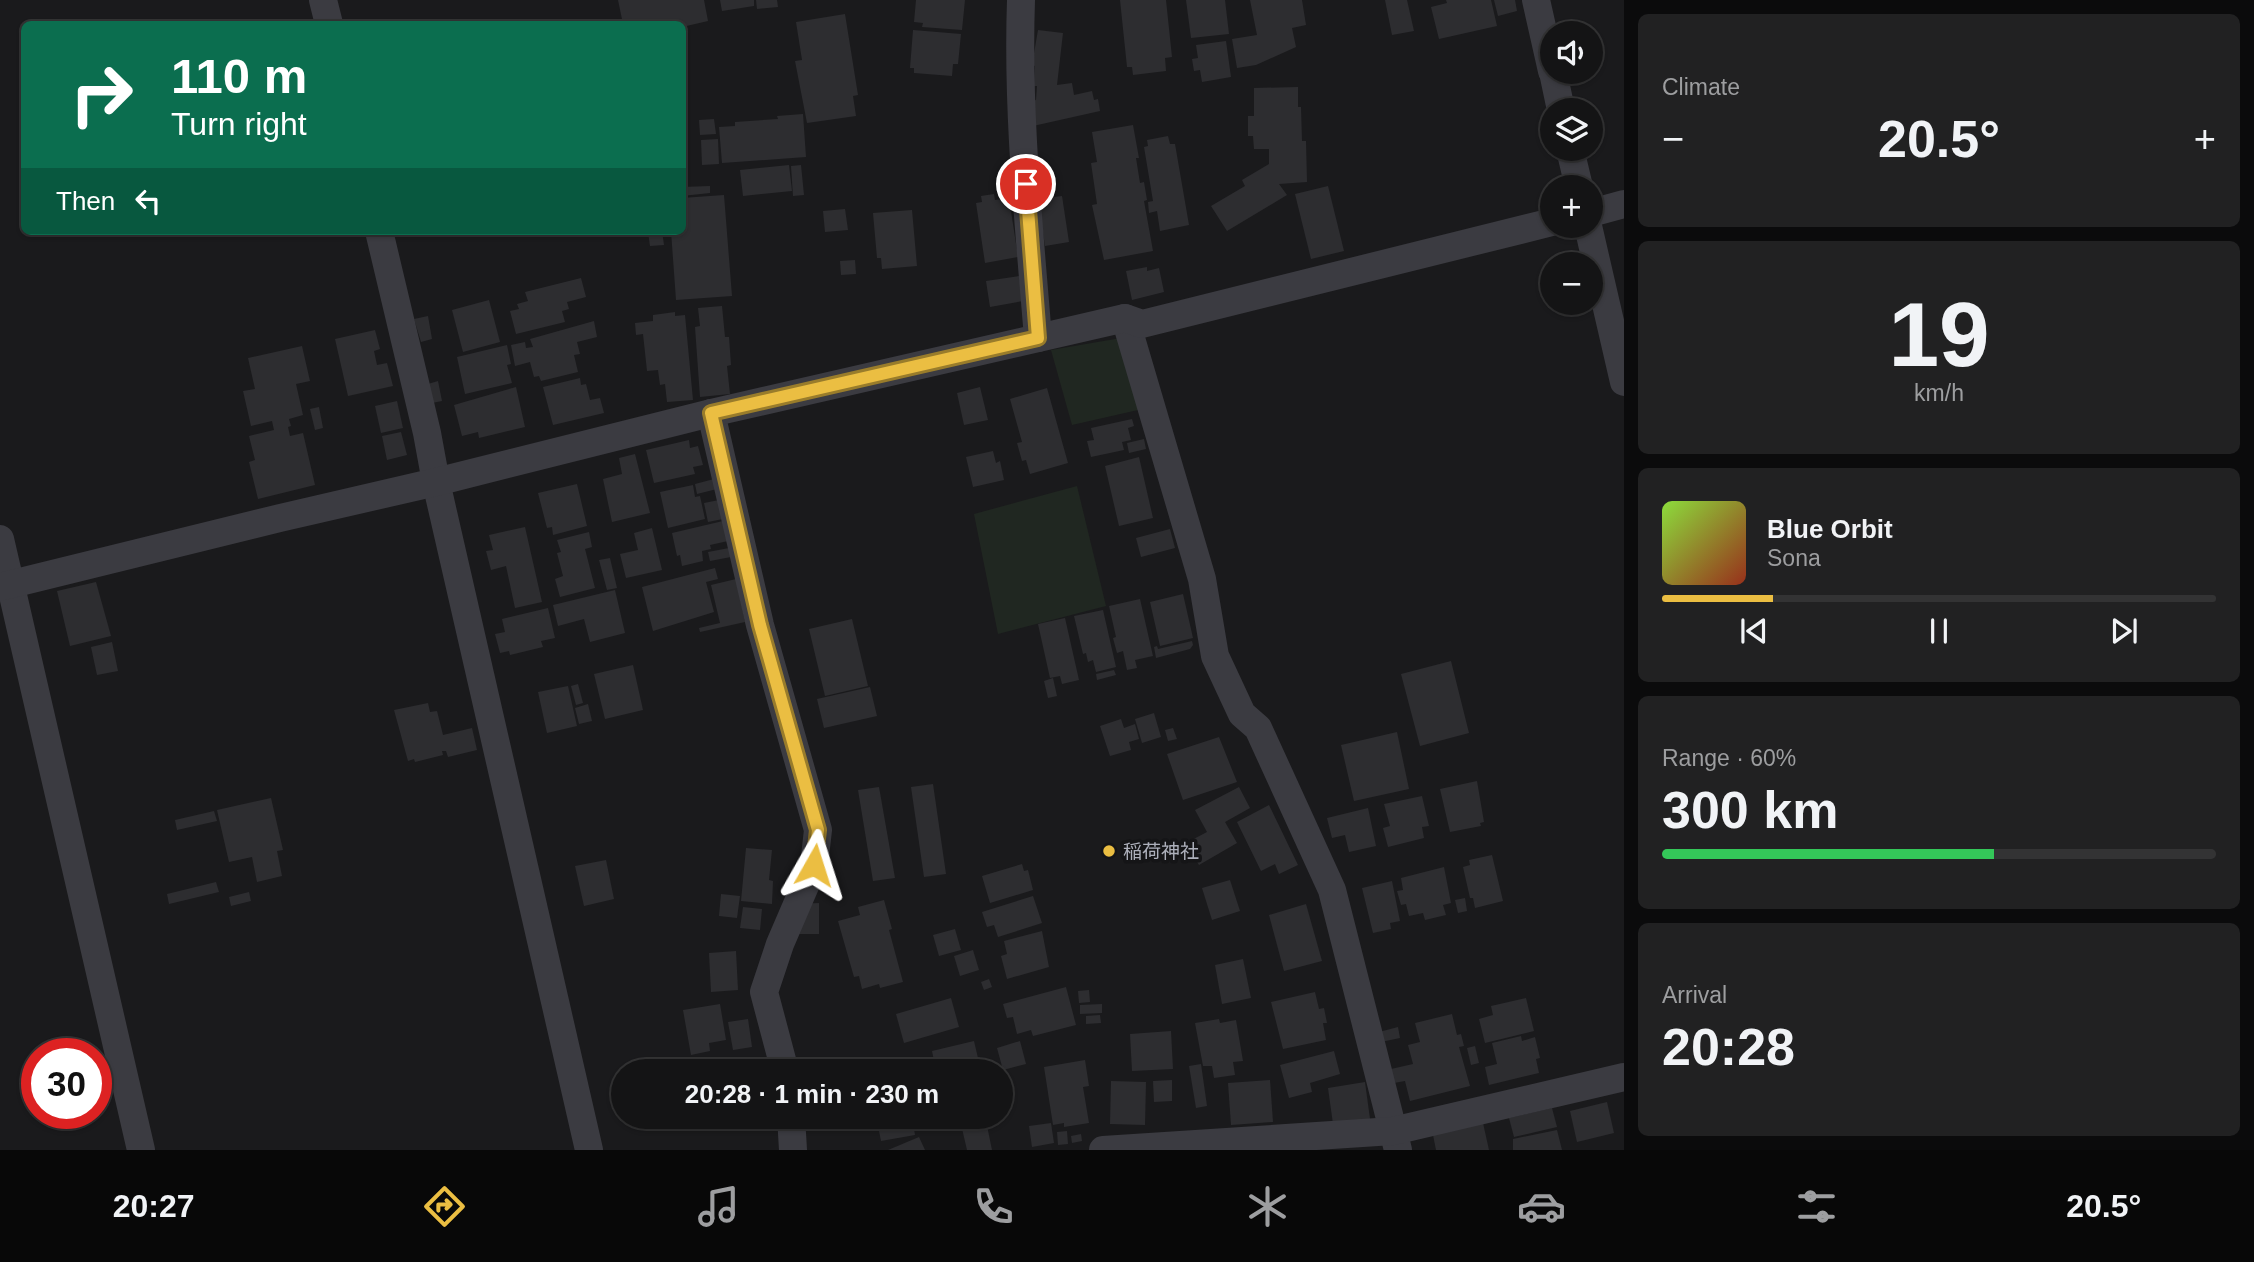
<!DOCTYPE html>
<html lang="en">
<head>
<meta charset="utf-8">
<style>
	:root { --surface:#141415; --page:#212122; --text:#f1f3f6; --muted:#9d9ea0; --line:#333334; --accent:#ebbe42 }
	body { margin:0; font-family:Arial,"Noto Sans JP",sans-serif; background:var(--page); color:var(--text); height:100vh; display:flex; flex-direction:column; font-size:26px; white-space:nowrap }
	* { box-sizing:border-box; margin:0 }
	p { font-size:23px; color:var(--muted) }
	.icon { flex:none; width:38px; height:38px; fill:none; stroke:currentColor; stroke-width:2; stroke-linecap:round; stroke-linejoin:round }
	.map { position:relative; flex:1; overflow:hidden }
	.side { display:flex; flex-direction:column; gap:14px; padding:14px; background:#0b0b0c; width:630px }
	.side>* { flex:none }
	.guide { position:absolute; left:21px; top:21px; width:665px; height:214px; border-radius:10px; box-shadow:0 2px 5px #0004,0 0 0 2px var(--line); background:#0b6e4f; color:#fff; overflow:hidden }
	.buttons { position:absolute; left:1540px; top:21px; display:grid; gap:14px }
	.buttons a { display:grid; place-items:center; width:63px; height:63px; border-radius:50%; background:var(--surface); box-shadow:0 2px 5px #0004,0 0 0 2px var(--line); font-size:35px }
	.speed { position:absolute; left:21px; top:1038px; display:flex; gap:14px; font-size:35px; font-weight:700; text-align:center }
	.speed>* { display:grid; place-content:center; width:91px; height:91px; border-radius:50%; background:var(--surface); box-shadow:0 2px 5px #0004,0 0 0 2px var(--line); line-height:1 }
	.speed .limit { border:10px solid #d22; background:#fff; color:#111 }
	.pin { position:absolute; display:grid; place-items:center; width:60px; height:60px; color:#fff; margin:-30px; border:4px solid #fff; border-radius:50%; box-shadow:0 2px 7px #0007 }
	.me { position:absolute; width:77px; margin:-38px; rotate:6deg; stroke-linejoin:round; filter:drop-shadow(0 0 5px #0008) }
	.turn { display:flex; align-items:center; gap:24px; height:147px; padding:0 35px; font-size:32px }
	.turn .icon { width:91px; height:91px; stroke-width:2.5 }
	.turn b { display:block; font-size:49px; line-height:60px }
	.then { display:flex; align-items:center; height:66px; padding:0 35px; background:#0003; gap:14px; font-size:26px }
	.big { font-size:52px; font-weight:700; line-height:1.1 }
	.side .card { flex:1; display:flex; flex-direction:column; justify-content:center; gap:10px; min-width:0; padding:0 24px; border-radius:10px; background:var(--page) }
	.side .dial { align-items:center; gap:0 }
	.dial b { font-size:91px; line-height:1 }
	.song { display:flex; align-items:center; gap:21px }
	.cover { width:84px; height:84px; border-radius:10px; background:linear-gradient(135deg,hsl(90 70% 55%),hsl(10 70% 35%)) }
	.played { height:7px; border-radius:4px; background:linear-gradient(90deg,var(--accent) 20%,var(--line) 20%) }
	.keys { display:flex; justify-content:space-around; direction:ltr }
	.heat { display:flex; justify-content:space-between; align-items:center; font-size:38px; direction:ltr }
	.charge { height:10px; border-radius:5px; background:linear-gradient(90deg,#34c759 60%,var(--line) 0) }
	.trip { position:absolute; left:611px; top:1059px; width:402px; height:70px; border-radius:35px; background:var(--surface); box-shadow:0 2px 5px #0004,0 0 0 2px var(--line); font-weight:700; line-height:70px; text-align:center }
	.tabs { display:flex; height:112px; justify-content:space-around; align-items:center; background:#080808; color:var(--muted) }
	.tabs .icon { width:49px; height:49px }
	.tabs .active { color:var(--accent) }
	.tabs b { font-size:32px; color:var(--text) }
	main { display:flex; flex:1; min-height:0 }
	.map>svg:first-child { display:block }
	.green { fill:#202721 }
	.building { fill:#2d2d30 }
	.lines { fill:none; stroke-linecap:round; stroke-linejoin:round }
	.minor { stroke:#3b3b41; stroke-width:28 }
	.route-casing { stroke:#997c2b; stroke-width:18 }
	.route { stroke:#ebbe42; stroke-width:12 }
	.poi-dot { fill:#ebbe42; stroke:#151517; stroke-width:2.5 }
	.labels { text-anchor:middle; stroke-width:7; stroke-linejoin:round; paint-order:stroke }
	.poi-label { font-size:19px; fill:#adb0bb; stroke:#151517; text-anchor:start }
</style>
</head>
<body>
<main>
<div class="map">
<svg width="1624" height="1150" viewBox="0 0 1624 1150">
	<rect width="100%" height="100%" fill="#1a1a1c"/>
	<g class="green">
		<polygon points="1121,338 1138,410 1072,425 1051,350"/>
		<polygon points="1077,486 1106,606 998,634 974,514"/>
	</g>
	<g class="building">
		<polygon points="618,0 704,0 708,21 682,27 682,24 623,24"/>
		<polygon points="720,0 754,0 754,6 722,11"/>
		<polygon points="756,0 777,0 778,7 757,9"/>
		<polygon points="916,0 965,0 962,30 922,27 923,23 914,22"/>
		<polygon points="1120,0 1166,0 1172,57 1165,58 1166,71 1133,75 1132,67 1127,67"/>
		<polygon points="1186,0 1225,0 1229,34 1191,38"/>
		<polygon points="1250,0 1302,0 1306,25 1292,28 1296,47 1256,65 1237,68 1232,39 1257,35"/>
		<polygon points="1385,0 1407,0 1414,31 1392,35"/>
		<polygon points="1446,0 1491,0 1497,26 1439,39 1431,7 1447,3"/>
		<polygon points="1494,0 1515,0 1517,11 1498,16"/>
		<polygon points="845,14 858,95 853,96 856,116 807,123 795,61 802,60 796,22"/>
		<polygon points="913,30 961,34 958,64 953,64 952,76 914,73 914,68 910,68"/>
		<polygon points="1038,30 1063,33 1057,85 1072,83 1074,95 1092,91 1094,100 1098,99 1100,111 1033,126 1031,101 1036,100 1037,86 1034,86 1035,66 1032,65"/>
		<polygon points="1226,41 1231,77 1202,82 1200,70 1194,71 1192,59 1198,58 1196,45"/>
		<polygon points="1298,87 1298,107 1301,107 1302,141 1306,141 1307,182 1279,184 1287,195 1227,231 1211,206 1245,186 1242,180 1269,164 1269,149 1254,149 1253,136 1248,136 1248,116 1254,116 1254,88"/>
		<polygon points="803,114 806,157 722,163 719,127 735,126 735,122 778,119 777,116"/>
		<polygon points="714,119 716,134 700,135 699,120"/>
		<polygon points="1133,125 1139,158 1136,158 1140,183 1144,182 1147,200 1144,201 1153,251 1104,260 1092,205 1097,204 1091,163 1097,162 1092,132"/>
		<polygon points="1168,136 1170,144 1175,144 1189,225 1160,231 1157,211 1149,213 1148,202 1153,201 1144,147 1148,146 1147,140"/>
		<polygon points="718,139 719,164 702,165 701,140"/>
		<polygon points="789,165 792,191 743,196 740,170"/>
		<polygon points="801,165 804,195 793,196 791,166"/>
		<polygon points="710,186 710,193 682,196 682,187"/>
		<polygon points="1328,186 1344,251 1311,259 1295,194"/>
		<polygon points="994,194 995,200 1009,198 1018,257 985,263 976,203 982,202 981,196"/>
		<polygon points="724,195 732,296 676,300 671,231 682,231 682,198"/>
		<polygon points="1062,196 1069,242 1045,246 1038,199"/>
		<polygon points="845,209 848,230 825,232 823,211"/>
		<polygon points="912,210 917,266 882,269 881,258 877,258 873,213"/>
		<polygon points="662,231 664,245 650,246 648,232"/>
		<polygon points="855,260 856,274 841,275 840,261"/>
		<polygon points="1147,267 1147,271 1159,268 1164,292 1132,300 1126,271"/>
		<polygon points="1019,276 1023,301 990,307 986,281"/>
		<polygon points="581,278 586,297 567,302 569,309 562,311 565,322 516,334 510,311 519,309 517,304 528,301 525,292"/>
		<polygon points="489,300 500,342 463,352 452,310"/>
		<polygon points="722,306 725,337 729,337 731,365 727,366 730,394 700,397 695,327 700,326 698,308"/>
		<polygon points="675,312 675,316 685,315 693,400 667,402 665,384 660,385 658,370 647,371 643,334 636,335 635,323 653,321 653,315"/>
		<polygon points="428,316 432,339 421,342 414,319"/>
		<polygon points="594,321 597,337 577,342 580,354 574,355 578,372 541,381 539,376 534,377 530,362 515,366 511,345 525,342 526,348 533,347 530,339"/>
		<polygon points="375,330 380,349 374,351 377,365 387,363 393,386 348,396 335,339"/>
		<polygon points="507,345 511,364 507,365 512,383 465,394 457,357"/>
		<polygon points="302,346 310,381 296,384 303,415 289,419 291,426 288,427 290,436 303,433 315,485 258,499 249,462 255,460 249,436 274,430 272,421 251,426 243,391 255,389 248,358"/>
		<polygon points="580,378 581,385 586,384 590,400 600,398 604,413 553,425 543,387"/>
		<polygon points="438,381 442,401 432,403 428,384"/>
		<polygon points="516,387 525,427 479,438 478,432 462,436 454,405"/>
		<polygon points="980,387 988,420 964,425 957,393"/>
		<polygon points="1047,388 1068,463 1030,474 1026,460 1022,461 1017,443 1022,442 1010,399"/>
		<polygon points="397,401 403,428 381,433 375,406"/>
		<polygon points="319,407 323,428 315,430 310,409"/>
		<polygon points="1132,419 1134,426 1128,428 1131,440 1122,442 1124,450 1091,457 1087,441 1094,440 1091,428"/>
		<polygon points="401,432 407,455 387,460 382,436"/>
		<polygon points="1144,439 1146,449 1129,453 1127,443"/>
		<polygon points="689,440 690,448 698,446 703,465 693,467 695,474 654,483 646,450"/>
		<polygon points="993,451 996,463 1000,461 1004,480 973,487 966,457"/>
		<polygon points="635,454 650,513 612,522 603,479 622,474 619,458"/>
		<polygon points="1139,457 1153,518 1119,526 1105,466"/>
		<polygon points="714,479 717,489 697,494 695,484"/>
		<polygon points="577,484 587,526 553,535 552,527 547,528 538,493"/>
		<polygon points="693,485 695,497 700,496 705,519 668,528 660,492"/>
		<polygon points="719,500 723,519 708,522 704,503"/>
		<polygon points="723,521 728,541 710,545 711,549 702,551 703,561 682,566 680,555 677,556 672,533"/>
		<polygon points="525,527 542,602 515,608 506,566 491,570 486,551 493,550 489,535"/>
		<polygon points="652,528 662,570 626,578 620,554 638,550 634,533"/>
		<polygon points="1170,529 1175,548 1141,557 1136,538"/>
		<polygon points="589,532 592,547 585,549 595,588 560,597 555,579 563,576 557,553 561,552 557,540"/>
		<polygon points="729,548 731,557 710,561 708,552"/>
		<polygon points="610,558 617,588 607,590 599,560"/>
		<polygon points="715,568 718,579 706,582 714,612 653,631 642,587"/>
		<polygon points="736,579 745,622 700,632 699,628 720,623 711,585"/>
		<polygon points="96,582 111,636 70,646 57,591"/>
		<polygon points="615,590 625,633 590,642 584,619 558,626 553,605"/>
		<polygon points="1183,594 1193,638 1160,646 1150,602"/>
		<polygon points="1140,599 1153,656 1135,660 1137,668 1127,670 1123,651 1117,653 1113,638 1116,637 1109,606"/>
		<polygon points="548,608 555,638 541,641 543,647 510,655 509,651 500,653 495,634 505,632 502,619"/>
		<polygon points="1103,610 1116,667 1096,672 1093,660 1088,662 1086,653 1083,654 1074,616"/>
		<polygon points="1065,618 1079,680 1062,684 1060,676 1050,678 1038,624"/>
		<polygon points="852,619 868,686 825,696 809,629"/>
		<polygon points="1192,641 1193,645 1190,649 1156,658 1154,647 1157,646 1158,649"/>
		<polygon points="112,642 118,671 97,675 91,647"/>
		<polygon points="1451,661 1469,733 1420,746 1401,674"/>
		<polygon points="633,665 643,710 605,719 594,674"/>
		<polygon points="1114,670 1116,675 1097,680 1096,674"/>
		<polygon points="1053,678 1057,696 1048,698 1044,681"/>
		<polygon points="578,684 583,703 576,705 571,686"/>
		<polygon points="568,686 577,726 547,733 538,692"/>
		<polygon points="870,687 877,716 824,728 817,699"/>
		<polygon points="428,703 430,712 437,711 443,735 472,728 477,750 448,757 446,751 442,751 443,755 415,762 414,759 408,761 394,710"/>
		<polygon points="588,704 592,721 579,724 575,708"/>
		<polygon points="1154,713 1161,737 1142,743 1135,719"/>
		<polygon points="1121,719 1124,728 1135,724 1139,739 1129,742 1131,750 1110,756 1100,726"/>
		<polygon points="1173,728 1177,739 1168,741 1165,730"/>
		<polygon points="1397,732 1409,789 1354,801 1341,745"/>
		<polygon points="1219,737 1237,782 1183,800 1167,754"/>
		<polygon points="1477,781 1484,822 1480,823 1481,826 1450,832 1440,789"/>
		<polygon points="933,784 946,874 924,877 911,787"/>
		<polygon points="879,787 895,878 873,881 858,790"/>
		<polygon points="1239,787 1250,808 1225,822 1237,843 1199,865 1186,843 1207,832 1195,810"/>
		<polygon points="1422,796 1429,826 1422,827 1424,838 1388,847 1383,828 1390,826 1384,804"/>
		<polygon points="271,798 283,850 277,851 282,876 257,882 252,857 229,862 217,810"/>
		<polygon points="1269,805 1298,865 1279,874 1275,864 1261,871 1237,822"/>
		<polygon points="1368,808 1376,846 1349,852 1345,835 1332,838 1327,818"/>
		<polygon points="214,811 217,821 177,830 175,820"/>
		<polygon points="746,848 772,850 769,880 773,881 772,904 741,901"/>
		<polygon points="1492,855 1503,901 1475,908 1473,898 1470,898 1463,867 1470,865 1469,860"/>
		<polygon points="606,860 614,899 584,906 575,866"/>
		<polygon points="1022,864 1024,871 1028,870 1033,890 990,903 982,876"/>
		<polygon points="1444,867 1451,903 1443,905 1446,915 1425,920 1423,913 1409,916 1406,904 1401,905 1397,891 1403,890 1401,878"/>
		<polygon points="1230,880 1240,911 1212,920 1202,888"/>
		<polygon points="1392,881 1400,921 1390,923 1391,929 1373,933 1362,888"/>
		<polygon points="216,882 219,892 169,904 167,894"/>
		<polygon points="249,892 251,901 231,906 229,897"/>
		<polygon points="721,894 740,896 737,918 719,916"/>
		<polygon points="1033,896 1042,923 998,937 994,925 987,927 982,912"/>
		<polygon points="1465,898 1467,911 1458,913 1455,900"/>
		<polygon points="884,900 892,929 889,930 903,982 880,988 879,984 862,989 859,976 854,977 838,921 860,915 858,907"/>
		<polygon points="819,903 819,934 798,934 798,904"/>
		<polygon points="1306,904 1322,961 1284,971 1269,915"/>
		<polygon points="743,907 762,909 760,930 740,928"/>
		<polygon points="955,929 961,950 939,956 933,935"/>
		<polygon points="1042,931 1049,967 1007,979 1001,956 1007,954 1004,941"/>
		<polygon points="973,950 979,970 960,976 954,956"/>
		<polygon points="736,951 738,990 711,992 709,953"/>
		<polygon points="1243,959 1251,998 1222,1004 1215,965"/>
		<polygon points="989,979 992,987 984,990 981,982"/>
		<polygon points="1066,987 1076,1025 1033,1036 1031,1030 1017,1034 1013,1017 1007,1018 1003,1004"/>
		<polygon points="1089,990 1090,1002 1079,1003 1078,991"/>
		<polygon points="1315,992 1319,1009 1324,1008 1327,1023 1323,1023 1326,1040 1283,1049 1271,1002"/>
		<polygon points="951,998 959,1027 904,1043 896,1014"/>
		<polygon points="1526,998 1534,1031 1485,1043 1479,1019 1493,1015 1491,1006"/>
		<polygon points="720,1004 726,1040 709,1043 710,1051 691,1055 683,1010"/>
		<polygon points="1102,1004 1102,1013 1080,1014 1080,1005"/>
		<polygon points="1452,1014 1457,1035 1461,1034 1464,1046 1459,1047 1470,1086 1410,1101 1405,1081 1394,1083 1391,1069 1413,1064 1408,1045 1420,1042 1415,1023"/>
		<polygon points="1100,1015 1101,1023 1086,1024 1086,1016"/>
		<polygon points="748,1019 752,1047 733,1050 728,1022"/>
		<polygon points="1219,1019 1220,1023 1236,1020 1243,1061 1233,1062 1235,1075 1214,1078 1212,1066 1203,1066 1195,1023"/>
		<polygon points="1398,1027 1400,1038 1381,1042 1379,1032"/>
		<polygon points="1171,1031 1173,1069 1132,1071 1130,1034"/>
		<polygon points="1521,1036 1522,1041 1535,1037 1540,1058 1536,1059 1539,1073 1489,1085 1485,1067 1497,1064 1492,1043"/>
		<polygon points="974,1041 981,1071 936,1071 932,1051"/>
		<polygon points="1020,1041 1026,1064 1003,1070 997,1048"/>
		<polygon points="1475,1046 1479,1063 1471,1065 1467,1048"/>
		<polygon points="1334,1051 1340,1074 1310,1083 1312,1092 1289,1098 1280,1065"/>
		<polygon points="1085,1060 1089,1086 1083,1087 1089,1123 1064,1127 1064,1123 1053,1125 1044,1067"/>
		<polygon points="1201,1064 1207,1106 1196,1108 1189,1066"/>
		<polygon points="1172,1080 1172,1101 1154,1102 1153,1081"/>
		<polygon points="1270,1080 1273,1122 1231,1125 1228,1083"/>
		<polygon points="1111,1081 1146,1082 1145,1125 1110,1124"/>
		<polygon points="1365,1082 1370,1119 1333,1124 1328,1088"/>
		<polygon points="1607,1102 1614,1133 1577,1142 1570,1111"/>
		<polygon points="1552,1108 1557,1127 1514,1137 1509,1118"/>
		<polygon points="876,1116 912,1116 915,1135 881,1141"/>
		<polygon points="950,1116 985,1116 992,1150 967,1150 960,1120 951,1122"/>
		<polygon points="1051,1123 1054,1143 1032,1147 1029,1126"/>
		<polygon points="1483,1123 1489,1150 1436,1150 1433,1135"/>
		<polygon points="1557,1130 1562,1150 1513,1150 1513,1139"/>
		<polygon points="1067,1131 1068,1144 1058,1145 1057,1132"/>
		<polygon points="1081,1134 1082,1141 1072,1143 1071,1136"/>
		<polygon points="919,1137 925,1150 888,1150"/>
	</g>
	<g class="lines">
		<g class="minor">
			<polyline points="323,0 329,24"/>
			<path d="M 1021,0 C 1017,113 1029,226 1038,338"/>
			<polyline points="1536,0 1552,71"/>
			<polyline points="1553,72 1561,110"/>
			<polyline points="1570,149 1579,187"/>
			<polyline points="1591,213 1624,204"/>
			<polyline points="1588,226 1624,382"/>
			<polyline points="379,231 427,433 436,482 589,1150"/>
			<polyline points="1125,318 1202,579 1215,656 1242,714 1258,728 1332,890 1398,1150"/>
			<polyline points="711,413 760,625 818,830 814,865 780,944 764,992 785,1071"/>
			<polyline points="0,539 141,1150"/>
			<polyline points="0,587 280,518 436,482 711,413 1125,318 1142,324 1552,222"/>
			<polyline points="791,1116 793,1150"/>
			<polyline points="1103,1150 1393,1131 1624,1077"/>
		</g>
	</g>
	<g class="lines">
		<g class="route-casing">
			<polyline id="route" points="814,865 818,830 760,625 711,413 1038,338 1026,184"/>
		</g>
		<use href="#route" class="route"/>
	</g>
	<circle class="poi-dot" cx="1109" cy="851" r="7"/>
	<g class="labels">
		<g class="poi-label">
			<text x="1123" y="858">稲荷神社</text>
		</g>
	</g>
</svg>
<div class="buttons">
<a><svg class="icon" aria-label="sound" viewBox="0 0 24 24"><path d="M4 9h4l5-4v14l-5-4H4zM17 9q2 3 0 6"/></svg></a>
<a><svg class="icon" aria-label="layers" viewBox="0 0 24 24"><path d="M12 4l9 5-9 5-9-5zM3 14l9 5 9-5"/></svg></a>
<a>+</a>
<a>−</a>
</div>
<div class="speed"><div class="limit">30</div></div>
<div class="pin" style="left:1026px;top:184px;background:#d93025"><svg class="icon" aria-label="arrive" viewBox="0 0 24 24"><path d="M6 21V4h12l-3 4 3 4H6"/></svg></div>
<svg class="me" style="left:814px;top:865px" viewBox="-20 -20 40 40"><path d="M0-17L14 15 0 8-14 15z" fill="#ebbe42" stroke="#fff" stroke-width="4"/></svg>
<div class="trip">20:28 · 1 min · 230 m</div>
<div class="guide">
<div class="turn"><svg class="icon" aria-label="right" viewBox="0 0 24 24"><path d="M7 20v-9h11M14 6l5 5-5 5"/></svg><div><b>110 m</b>Turn right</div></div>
<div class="then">Then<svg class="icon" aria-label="left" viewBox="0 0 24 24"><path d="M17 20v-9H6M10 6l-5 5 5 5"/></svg></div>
</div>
</div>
<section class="side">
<div class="card"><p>Climate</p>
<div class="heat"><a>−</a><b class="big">20.5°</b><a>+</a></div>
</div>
<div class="card dial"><b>19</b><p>km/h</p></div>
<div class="card">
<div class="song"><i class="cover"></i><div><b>Blue Orbit</b><p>Sona</p></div></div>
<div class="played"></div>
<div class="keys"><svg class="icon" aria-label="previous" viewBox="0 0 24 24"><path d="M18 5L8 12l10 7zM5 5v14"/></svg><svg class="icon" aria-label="pause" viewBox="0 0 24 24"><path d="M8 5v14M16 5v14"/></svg><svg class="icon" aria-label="next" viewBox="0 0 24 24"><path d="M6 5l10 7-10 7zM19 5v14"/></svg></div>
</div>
<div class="card"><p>Range · 60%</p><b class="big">300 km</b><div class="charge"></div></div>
<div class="card"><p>Arrival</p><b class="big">20:28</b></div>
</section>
</main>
<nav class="tabs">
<b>20:27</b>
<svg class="icon active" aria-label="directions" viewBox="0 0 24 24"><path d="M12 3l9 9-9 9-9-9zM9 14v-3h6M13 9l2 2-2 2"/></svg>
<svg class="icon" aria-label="music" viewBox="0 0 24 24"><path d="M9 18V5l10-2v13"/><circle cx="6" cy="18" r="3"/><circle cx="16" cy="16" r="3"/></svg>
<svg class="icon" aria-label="phone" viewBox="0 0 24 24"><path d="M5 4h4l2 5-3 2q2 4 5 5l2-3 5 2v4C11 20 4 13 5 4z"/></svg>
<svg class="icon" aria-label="climate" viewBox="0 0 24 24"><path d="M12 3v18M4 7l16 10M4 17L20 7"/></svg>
<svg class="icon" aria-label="car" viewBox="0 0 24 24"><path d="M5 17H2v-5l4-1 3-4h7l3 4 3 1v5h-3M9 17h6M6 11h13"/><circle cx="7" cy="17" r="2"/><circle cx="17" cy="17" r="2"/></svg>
<svg class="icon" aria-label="filters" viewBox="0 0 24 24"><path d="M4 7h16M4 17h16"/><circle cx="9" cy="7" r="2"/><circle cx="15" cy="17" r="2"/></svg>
<b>20.5°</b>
</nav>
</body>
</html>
